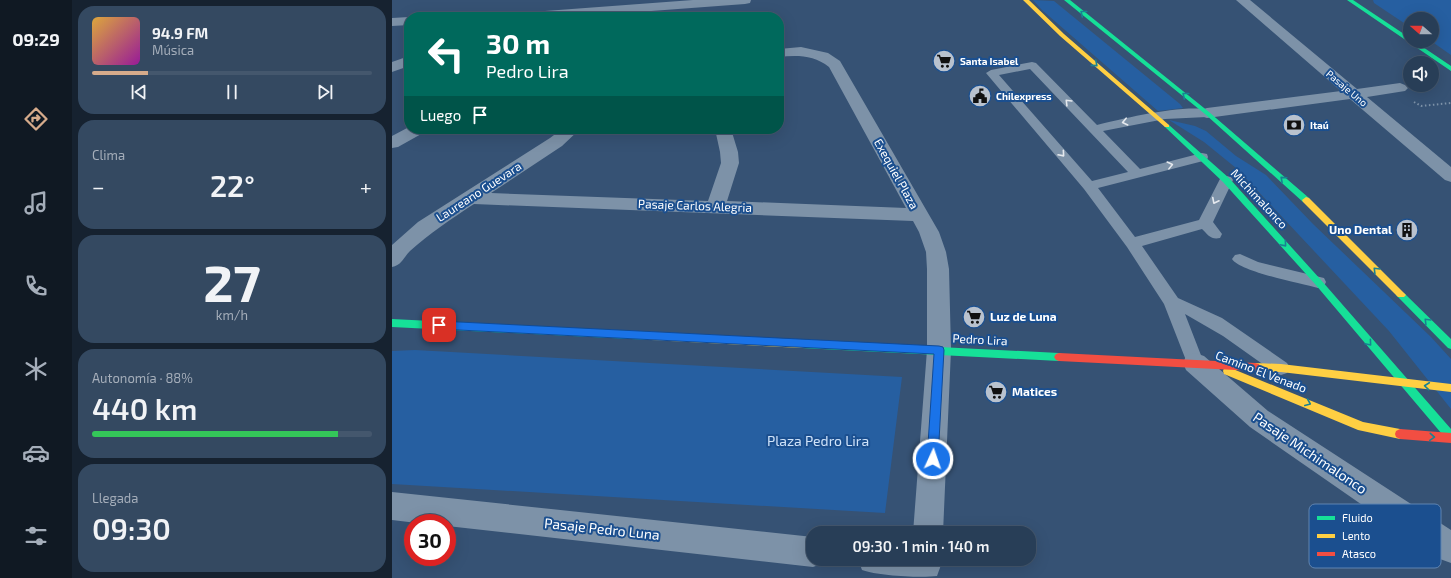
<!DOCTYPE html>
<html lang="es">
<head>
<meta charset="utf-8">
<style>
	:root { --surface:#283e57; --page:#344961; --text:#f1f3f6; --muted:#a5aeba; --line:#44576d; --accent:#d6ab8b }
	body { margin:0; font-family:"Exo 2",sans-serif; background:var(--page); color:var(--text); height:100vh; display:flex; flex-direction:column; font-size:15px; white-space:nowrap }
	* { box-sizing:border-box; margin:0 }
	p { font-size:13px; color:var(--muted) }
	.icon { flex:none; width:22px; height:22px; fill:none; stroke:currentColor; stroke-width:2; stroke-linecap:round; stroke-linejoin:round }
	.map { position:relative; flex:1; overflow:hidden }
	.panel { display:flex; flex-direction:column; gap:6px; padding:6px; background:#162230; width:320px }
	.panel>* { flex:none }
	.hud { position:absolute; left:12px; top:12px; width:380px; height:122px; border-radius:16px; box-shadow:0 4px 16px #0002,0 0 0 1px var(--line); background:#00695c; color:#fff; overflow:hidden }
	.needle { width:26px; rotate:290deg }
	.tools { position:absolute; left:1011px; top:12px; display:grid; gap:8px }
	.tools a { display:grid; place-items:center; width:36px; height:36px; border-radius:50%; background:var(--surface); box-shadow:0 4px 16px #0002,0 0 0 1px var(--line); font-size:20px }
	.speed { position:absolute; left:12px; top:514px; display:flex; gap:8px; font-size:20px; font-weight:700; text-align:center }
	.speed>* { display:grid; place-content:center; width:52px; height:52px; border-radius:50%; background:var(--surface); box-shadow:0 4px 16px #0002,0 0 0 1px var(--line); line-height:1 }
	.speed .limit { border:6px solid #d22; background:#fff; color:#111 }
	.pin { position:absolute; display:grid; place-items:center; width:34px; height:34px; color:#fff; margin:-17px; border-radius:8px; box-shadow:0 2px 6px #0006 }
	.me { position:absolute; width:44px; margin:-22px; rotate:3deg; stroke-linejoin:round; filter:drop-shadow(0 0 3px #0008) }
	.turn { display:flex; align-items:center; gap:14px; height:84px; padding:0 16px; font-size:18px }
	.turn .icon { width:52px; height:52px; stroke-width:2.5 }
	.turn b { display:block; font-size:28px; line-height:34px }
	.then { display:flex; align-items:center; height:38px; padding:0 16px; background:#0003; gap:8px; font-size:15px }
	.big { font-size:30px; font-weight:600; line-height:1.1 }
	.panel .card { flex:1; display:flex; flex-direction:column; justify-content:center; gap:6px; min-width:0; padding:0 14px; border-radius:16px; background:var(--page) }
	.panel .dial { align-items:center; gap:0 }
	.dial b { font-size:52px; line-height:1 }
	.song { display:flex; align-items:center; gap:12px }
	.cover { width:48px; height:48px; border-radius:6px; background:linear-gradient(135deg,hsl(40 70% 55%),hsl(300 70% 35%)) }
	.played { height:4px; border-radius:2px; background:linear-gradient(90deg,var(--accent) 20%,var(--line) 20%) }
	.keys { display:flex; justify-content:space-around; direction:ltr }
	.heat { display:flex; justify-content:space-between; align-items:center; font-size:22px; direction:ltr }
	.charge { height:6px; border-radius:3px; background:linear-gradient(90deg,#34c759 88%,var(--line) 0) }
	.trip { position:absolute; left:414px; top:526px; width:230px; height:40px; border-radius:16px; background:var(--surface); box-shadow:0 4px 16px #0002,0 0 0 1px var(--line); font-weight:600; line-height:40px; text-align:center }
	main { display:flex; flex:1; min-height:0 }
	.dock { display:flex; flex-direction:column; width:72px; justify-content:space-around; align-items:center; background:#101923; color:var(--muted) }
	.dock .icon { width:28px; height:28px }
	.dock .on { color:var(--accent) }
	.dock b { font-size:18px; color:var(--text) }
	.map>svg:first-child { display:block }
	.green { fill:#265fa1 }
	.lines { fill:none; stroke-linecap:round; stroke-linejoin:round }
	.path { stroke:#7d92a8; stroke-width:2; stroke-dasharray:1.5 2.5; stroke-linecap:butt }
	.lane { fill:#7d92a8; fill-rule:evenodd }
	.street { fill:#7d92a8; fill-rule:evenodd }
	.fast { fill:#16e098; fill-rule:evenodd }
	.slow { fill:#ffcf43; fill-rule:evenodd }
	.jam { fill:#f24e42; fill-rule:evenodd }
	.oneway { stroke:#198292 }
	.oneway2 { stroke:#e5e9ee }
	.route { fill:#1a73e8; stroke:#114b97 }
	.labels { text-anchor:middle; stroke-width:4; stroke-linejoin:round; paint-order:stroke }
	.far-poi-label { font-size:10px; font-weight:bold; fill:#fff; stroke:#1b4f8f; text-anchor:start }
	.far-street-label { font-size:10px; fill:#fff; stroke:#1b4f8f }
	.street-label { font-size:12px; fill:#fff; stroke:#1b4f8f }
	.poi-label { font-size:12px; font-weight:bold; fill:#fff; stroke:#1b4f8f; text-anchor:start }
	.near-park-label { font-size:14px; fill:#cfe3fa; stroke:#1b4f8f }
	.near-street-label { font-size:14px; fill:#fff; stroke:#1b4f8f }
	.key { fill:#1b4f8f; stroke:#5f84b1; stroke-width:1 }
	.key-label { font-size:11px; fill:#fff }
</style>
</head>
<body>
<main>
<nav class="dock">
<b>09:29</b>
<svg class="icon on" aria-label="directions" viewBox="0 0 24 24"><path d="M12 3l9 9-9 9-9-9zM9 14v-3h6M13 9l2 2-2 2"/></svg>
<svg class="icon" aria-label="music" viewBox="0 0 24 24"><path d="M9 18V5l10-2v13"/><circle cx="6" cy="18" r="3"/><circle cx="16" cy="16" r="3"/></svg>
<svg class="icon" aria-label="phone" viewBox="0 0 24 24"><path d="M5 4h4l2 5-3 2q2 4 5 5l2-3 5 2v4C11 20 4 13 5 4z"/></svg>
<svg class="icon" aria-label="climate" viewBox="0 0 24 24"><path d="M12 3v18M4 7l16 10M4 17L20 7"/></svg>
<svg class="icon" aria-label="car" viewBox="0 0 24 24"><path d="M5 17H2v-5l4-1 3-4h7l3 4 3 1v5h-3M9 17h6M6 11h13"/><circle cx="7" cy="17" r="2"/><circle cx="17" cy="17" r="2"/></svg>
<svg class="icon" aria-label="filters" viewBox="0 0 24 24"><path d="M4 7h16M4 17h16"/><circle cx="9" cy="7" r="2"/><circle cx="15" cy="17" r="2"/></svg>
</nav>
<section class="panel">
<div class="card">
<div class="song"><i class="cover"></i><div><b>94.9 FM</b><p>Música</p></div></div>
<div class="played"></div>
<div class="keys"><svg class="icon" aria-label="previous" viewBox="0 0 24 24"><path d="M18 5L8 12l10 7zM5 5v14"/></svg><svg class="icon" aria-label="pause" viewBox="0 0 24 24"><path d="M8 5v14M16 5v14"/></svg><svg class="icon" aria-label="next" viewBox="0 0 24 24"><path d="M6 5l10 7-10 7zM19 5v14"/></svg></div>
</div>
<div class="card"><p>Clima</p>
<div class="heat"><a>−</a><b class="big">22°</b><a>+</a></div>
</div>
<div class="card dial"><b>27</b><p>km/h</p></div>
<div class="card"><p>Autonomía · 88%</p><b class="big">440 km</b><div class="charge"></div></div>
<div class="card"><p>Llegada</p><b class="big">09:30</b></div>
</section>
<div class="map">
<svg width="1059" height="578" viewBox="0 0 1059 578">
	<rect width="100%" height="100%" fill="#365274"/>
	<g class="green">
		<polygon points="641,0 662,1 788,104 791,108 766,111 650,10"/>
		<polygon points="981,0 1059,0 1059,55 1039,41 1040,41 1040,19 1018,19 1018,27 982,3"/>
		<polygon points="777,120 803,126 814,131 844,156 874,175 921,224 1039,337 1059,359 1059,409 997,331 862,187 844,168 812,142"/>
		<polygon points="23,350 510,377 493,513 0,484 0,351"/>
	</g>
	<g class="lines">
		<polyline class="path" points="1022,102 1029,106 1059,103"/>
		<g class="lane">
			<path d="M 640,62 L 644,63 L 705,125 C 734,118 791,104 819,110 L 821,113 L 819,116 L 815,117 L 773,119 L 711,131 L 748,169 L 810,153 L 815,154 L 816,157 L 815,160 L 706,188 L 743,237 L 807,220 L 829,177 L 834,176 L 839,177 L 841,180 L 821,222 L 830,234 L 828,238 C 819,240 816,235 810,229 L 750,246 L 786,298 L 830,318 L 895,363 L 898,368 L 895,373 L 889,375 L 883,373 L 831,336 L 793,314 L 812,363 L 809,368 L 803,370 L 797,368 L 772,304 L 735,247 L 692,189 L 594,73 L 599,70 ZM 638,69 L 736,172 L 700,181 L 607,75 Z"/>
			<path d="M 848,254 L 866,262 L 932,278 L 934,282 L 932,286 L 926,288 C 909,283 848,272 840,259 L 843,255 Z"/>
		</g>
		<g class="street">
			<polygon points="301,0 359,0 358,3 353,4 179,17 119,17 121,14 126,13"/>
			<polygon points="844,0 858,0 965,89 1008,83 1013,85 1016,88 1013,91 975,97 1059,167 1059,182 1053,180 958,99 815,118 809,116 807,113 809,110 815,108 949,91"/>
			<polygon points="78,13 104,14 106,17 71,17 73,14"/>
			<polygon points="17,17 17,25 0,26 0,18"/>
			<path d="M 409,47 L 436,53 L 448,61 L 547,232 L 554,252 L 557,269 L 559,350 L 551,533 L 521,533 L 535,350 L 535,269 L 534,252 L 527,232 L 521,221 L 82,204 C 59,219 38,233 18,251 C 11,258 10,265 0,267 L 0,245 L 26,222 L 158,138 L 170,129 L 188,129 L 170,146 L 99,193 L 316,201 L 329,163 L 328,152 L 323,129 L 339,129 L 346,152 L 347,163 L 335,201 L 514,208 L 437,67 C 422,55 405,55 387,57 L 387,49 Z"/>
			<polygon points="17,56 17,66 0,72 0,62"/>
			<polygon points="17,127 17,129 33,129 31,133 6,147 0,148 0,136"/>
			<polygon points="803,353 812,356 876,411 1059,530 1059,563 1048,559 858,427 794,370 791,363 794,356"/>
			<polygon points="0,492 421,537 421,559 433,559 432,563 421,567 55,526 55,523 25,523 0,520"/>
			<path d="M 466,559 L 547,559 L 549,565 L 545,576 C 529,578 486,576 470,570 Z"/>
		</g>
		<g class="fast">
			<polygon points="672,0 678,0 817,112 917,198 918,200 917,202 911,202 813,114"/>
			<polygon points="955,0 961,0 1018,38 1018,41 1022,41 1059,66 1059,71"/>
			<polygon points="775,124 777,125 837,178 929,280 1059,429 1059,442 1055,440 923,284 831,182 773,127 772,126"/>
			<polygon points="1009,292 1012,293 1059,339 1059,349 1056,348 1006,297 1004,295 1006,293"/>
			<polygon points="0,319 259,332 262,333 264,336 262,339 259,340 0,327"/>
			<polygon points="410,340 667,353 670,354 672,357 670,360 667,361 410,348 407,347 405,344 407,341"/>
		</g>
		<g class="slow">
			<polygon points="631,0 637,0 672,34 777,125 777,127 773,127 668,36"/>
			<polygon points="914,197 917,198 1014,295 1012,297 1006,297 911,202 910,200"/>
			<polygon points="259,332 410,340 413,341 415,344 413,347 410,348 259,340 256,339 254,336 256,333"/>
			<polygon points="863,363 889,364 1059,384 1059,392 889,372 863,371 859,370 858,367 859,364"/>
			<polygon points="836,367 971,422 1008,429 1012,431 1013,434 1012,437 1008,439 966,430 832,374 831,371 832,368"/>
		</g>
		<g class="jam">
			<polygon points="667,353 863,363 867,364 868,367 867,370 863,371 667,361 664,360 662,357 664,354"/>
			<polygon points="1008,429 1059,433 1059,443 1008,439 1004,437 1003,434 1004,431"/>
		</g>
	</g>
	<defs><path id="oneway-chevron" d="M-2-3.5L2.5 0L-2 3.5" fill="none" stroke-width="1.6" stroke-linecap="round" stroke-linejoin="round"/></defs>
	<g class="oneway">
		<use href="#oneway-chevron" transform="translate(691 13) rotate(-141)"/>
		<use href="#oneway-chevron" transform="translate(703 64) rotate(41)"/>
		<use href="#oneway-chevron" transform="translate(793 95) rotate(-141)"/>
		<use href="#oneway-chevron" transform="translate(891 179) rotate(-138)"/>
		<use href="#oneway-chevron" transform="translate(892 244) rotate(49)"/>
		<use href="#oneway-chevron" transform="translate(984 270) rotate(-135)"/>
		<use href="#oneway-chevron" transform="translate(1035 321) rotate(-135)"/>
		<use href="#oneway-chevron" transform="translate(977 343) rotate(50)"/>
		<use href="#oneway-chevron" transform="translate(1035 386) rotate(-174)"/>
		<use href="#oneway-chevron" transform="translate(916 403) rotate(23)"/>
		<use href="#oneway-chevron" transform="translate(1040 437) rotate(4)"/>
	</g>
	<g class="oneway2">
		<use href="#oneway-chevron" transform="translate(676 102) rotate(-135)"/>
		<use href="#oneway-chevron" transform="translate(733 122) rotate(167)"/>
		<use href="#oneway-chevron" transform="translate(670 154) rotate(49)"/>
		<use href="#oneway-chevron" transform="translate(778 165) rotate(-14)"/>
		<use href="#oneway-chevron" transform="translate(823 201) rotate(117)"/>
	</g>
	<polygon class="route" points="47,321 547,346 551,347 552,350 546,459 545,462 541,464 537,462 535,459 542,354 47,329 44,328 42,325 44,322"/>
	<defs>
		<g id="supermarket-disc" transform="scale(1.15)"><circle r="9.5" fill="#b9c2ce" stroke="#1b4f8f"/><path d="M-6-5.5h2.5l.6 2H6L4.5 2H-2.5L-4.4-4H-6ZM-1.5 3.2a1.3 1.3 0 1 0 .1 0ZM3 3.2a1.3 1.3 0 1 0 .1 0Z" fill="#111"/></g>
		<g id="civic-disc" transform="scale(1.15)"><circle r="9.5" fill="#b9c2ce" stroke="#1b4f8f"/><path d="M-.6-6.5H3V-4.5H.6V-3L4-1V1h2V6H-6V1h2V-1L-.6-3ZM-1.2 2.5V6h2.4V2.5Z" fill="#111"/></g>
		<g id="bank-disc" transform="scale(1.15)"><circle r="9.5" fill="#b9c2ce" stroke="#1b4f8f"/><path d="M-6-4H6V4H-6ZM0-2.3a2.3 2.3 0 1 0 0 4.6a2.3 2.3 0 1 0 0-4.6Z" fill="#111"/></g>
		<g id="building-disc" transform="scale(1.15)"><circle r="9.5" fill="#b9c2ce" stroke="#1b4f8f"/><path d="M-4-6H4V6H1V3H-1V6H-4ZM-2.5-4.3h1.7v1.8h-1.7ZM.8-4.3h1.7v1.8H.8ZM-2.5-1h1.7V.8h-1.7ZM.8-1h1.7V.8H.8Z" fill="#111"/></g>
	</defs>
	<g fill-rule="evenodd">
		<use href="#supermarket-disc" x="552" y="61"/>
		<use href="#civic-disc" x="588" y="96"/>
		<use href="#bank-disc" x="902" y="125"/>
		<use href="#building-disc" x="1015" y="230"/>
		<use href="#supermarket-disc" x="582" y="317"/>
		<use href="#supermarket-disc" x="604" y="392"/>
	</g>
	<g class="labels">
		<g class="far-poi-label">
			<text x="568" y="65">Santa Isabel</text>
			<text x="604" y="100">Chilexpress</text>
			<text x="918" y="129">Itaú</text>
		</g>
		<g class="far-street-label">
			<text transform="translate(955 88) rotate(40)" y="4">Pasaje Uno</text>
		</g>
		<g class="street-label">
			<text transform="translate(504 174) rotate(61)" y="4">Exequiel Plaza</text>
			<text transform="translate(87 192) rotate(-33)" y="4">Laureano Guevara</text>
			<text transform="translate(867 199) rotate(47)" y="4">Michimalonco</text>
			<text transform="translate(303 206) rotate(2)" y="4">Pasaje Carlos Alegria</text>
			<text transform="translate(588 340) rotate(3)" y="4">Pedro Lira</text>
			<text transform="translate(869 372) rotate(21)" y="4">Camino El Venado</text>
		</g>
		<g class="poi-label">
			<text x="1000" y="234" text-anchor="end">Uno Dental</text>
			<text x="598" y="321">Luz de Luna</text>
			<text x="620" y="396">Matices</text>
		</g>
		<g class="near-park-label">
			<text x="426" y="446">Plaza Pedro Lira</text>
		</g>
		<g class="near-street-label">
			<text transform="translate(918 453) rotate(34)" y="5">Pasaje Michimalonco</text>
			<text transform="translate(210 529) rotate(6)" y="5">Pasaje Pedro Luna</text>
		</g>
	</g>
	<rect x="917" y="504" width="132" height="64" rx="6" class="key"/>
	<rect x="925" y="516" width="18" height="4" fill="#16e098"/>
	<rect x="925" y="534" width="18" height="4" fill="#ffcf43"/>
	<rect x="925" y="552" width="18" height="4" fill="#f24e42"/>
	<g class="key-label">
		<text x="950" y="522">Fluido</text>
		<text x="950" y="540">Lento</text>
		<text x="950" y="558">Atasco</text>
	</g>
</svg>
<div class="tools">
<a><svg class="needle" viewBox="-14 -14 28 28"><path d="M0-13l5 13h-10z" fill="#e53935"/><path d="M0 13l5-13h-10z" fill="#a5aeba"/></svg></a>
<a><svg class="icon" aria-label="sound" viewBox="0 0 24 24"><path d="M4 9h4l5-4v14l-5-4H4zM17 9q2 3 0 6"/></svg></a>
</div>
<div class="speed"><div class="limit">30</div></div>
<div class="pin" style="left:47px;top:325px;background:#d93025"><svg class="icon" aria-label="arrive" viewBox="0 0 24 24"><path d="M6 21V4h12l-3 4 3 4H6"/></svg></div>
<svg class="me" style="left:541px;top:459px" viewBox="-20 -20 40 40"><circle r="17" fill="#1a73e8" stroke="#fff" stroke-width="3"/><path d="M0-11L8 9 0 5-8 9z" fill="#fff"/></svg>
<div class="trip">09:30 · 1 min · 140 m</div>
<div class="hud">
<div class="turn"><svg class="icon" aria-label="left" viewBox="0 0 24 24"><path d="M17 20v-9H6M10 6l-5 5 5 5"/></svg><div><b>30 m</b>Pedro Lira</div></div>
<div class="then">Luego<svg class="icon" aria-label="arrive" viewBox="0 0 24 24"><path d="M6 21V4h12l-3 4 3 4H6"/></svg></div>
</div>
</div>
</main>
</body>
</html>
